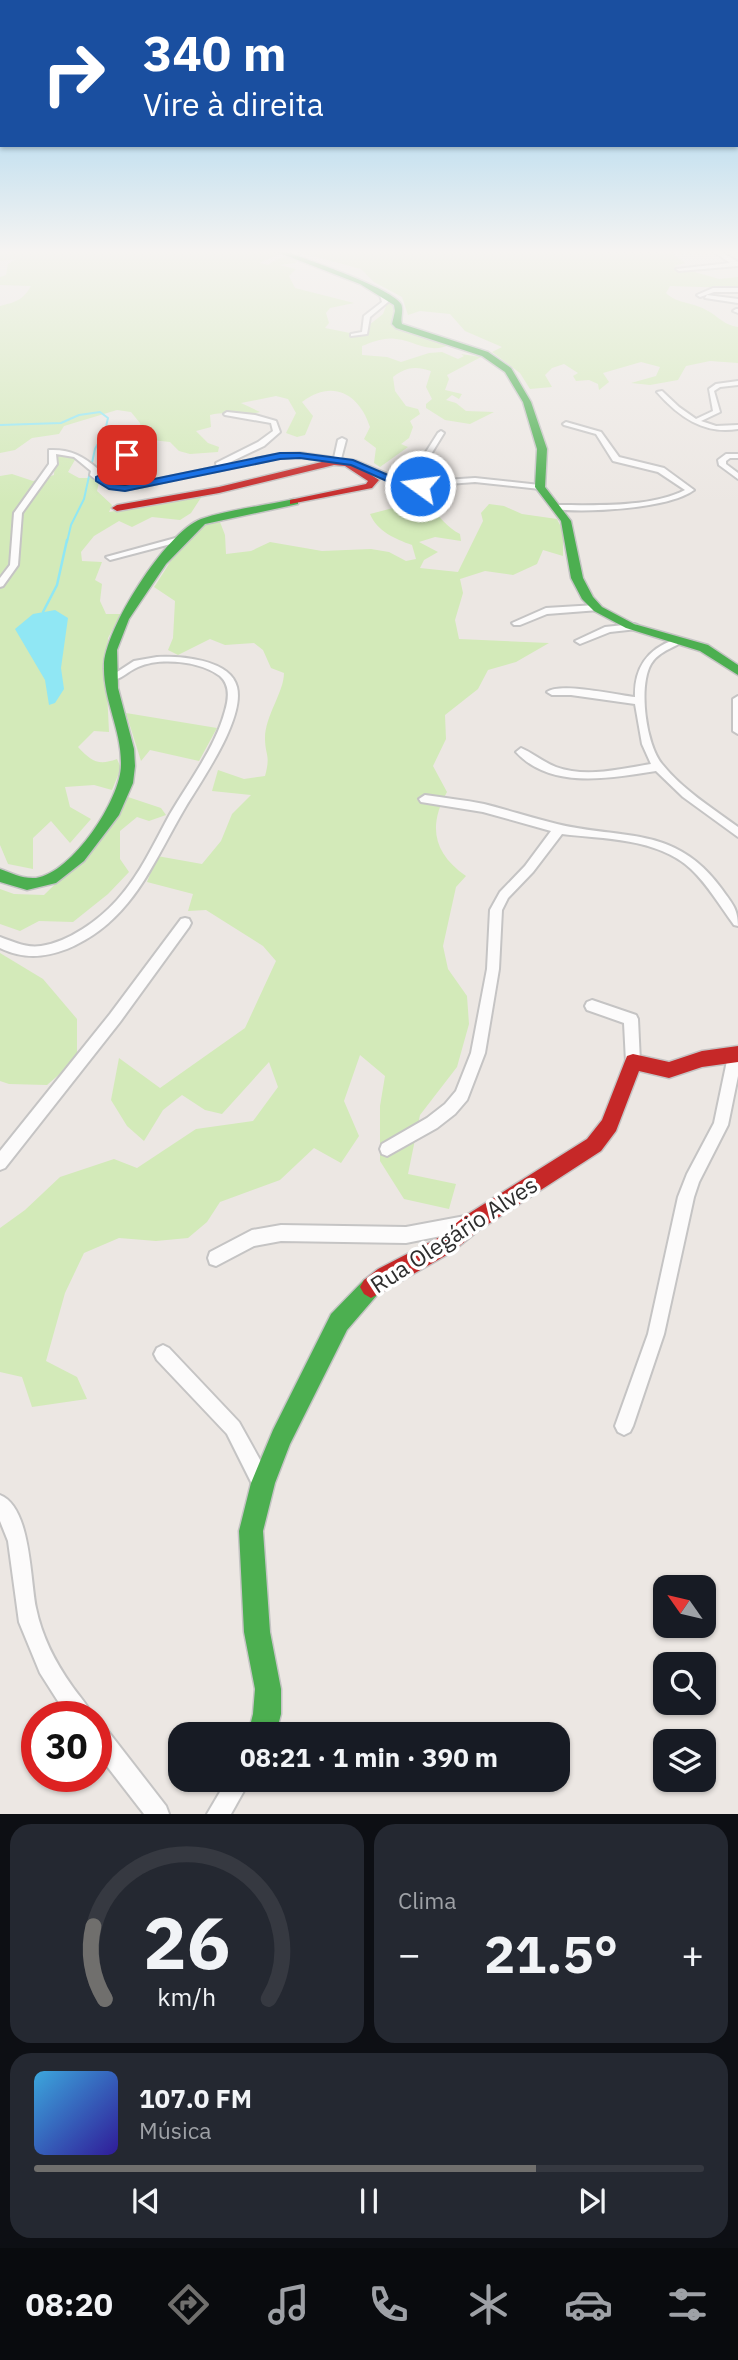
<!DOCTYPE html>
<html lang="pt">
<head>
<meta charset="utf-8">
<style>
	:root { --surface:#171b24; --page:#242831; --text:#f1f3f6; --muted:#9ea1a6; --line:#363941; --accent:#706f6d }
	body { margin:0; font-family:"IBM Plex Sans",sans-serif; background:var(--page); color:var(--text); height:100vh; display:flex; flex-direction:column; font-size:26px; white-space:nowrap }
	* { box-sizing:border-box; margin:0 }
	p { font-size:23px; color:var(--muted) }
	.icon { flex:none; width:38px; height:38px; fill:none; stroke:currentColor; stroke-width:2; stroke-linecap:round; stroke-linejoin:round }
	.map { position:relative; height:1814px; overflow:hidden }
	.sheet { display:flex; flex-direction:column; gap:10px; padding:10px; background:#0d0f14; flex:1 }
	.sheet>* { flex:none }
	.hud { position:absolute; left:0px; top:0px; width:738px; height:147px; box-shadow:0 2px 5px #0004; background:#1a4fa0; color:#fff; overflow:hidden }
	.needle { width:46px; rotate:304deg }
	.tools { position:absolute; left:653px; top:1575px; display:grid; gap:14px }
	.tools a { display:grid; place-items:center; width:63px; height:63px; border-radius:14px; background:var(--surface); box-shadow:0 2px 5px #0004; font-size:35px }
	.speed { position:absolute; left:21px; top:1701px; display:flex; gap:14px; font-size:35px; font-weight:700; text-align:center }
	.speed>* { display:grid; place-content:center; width:91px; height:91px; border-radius:50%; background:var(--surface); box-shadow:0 2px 5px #0004; line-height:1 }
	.speed .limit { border:10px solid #d22; background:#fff; color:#111 }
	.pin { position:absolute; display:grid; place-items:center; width:60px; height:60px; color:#fff; margin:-30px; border-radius:14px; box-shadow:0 4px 10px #0006 }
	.me { position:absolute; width:77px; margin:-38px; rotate:284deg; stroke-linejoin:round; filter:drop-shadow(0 0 5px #0008) }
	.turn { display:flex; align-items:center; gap:24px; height:147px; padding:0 28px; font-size:32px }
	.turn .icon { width:91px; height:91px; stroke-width:2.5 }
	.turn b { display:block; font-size:49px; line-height:60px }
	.big { font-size:52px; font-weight:800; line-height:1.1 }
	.sheet .tile { flex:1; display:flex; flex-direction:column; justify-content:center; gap:10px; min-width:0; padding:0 24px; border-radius:21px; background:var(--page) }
	.sheet .dial { align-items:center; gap:0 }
	.dial svg { height:182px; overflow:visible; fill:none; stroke:var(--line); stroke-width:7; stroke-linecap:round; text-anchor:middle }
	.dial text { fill:var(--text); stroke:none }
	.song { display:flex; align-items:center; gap:21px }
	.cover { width:84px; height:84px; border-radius:10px; background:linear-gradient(135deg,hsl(200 70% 55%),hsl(250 70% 35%)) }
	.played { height:7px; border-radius:4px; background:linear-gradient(90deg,var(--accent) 75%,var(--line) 75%) }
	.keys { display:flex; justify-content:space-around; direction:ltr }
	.heat { display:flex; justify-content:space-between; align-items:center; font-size:38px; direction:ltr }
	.sheet .tiles { flex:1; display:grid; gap:10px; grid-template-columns:1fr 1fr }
	.tile:last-child { grid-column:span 2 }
	.trip { position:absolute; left:168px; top:1722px; width:402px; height:70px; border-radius:21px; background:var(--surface); box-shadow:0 2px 5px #0004; font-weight:800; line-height:70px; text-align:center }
	.dock { display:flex; height:112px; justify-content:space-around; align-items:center; background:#090b0e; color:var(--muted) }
	.dock .icon { width:49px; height:49px }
	.dock .on { color:var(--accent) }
	.dock b { font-size:32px; color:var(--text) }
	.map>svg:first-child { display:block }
	.green { fill:#d3eab9 }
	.water { fill:#90e7f4 }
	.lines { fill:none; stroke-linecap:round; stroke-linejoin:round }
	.stream-far1 { stroke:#90e7f4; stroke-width:2 }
	.stream { stroke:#90e7f4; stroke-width:2.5 }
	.street-casing { stroke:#c5c4c4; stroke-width:4 }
	.fast-casing { stroke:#c5c4c4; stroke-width:3 }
	.jam-casing { stroke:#c5c4c4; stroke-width:3 }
	.street { fill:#fcfbfb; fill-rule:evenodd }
	.fast { fill:#4caf50; fill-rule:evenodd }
	.jam { fill:#c62828; fill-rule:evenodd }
	.route { fill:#1a73e8; stroke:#114b97; stroke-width:2 }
	.labels { text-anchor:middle; stroke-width:7; stroke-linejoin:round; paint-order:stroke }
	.near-street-label { font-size:23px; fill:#2e2e2e; stroke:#fff }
</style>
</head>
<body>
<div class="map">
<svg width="738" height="1814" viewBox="0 0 738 1814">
	<rect width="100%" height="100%" fill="#ece7e3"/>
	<g class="green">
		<path d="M 0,250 L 284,252 L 259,263 L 268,265 C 278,258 287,254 299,257 L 296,263 L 279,265 L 296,269 L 289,276 L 295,288 L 354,303 L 330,308 L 326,313 L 329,323 L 325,328 L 350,333 L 367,330 L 369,325 L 383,314 L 388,301 L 394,302 L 395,326 L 451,344 C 430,355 416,341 396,339 C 384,337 373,342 362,346 L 362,355 L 387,357 L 401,362 L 429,353 L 442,352 L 458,359 L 464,356 L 461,354 L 481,357 L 447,375 L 449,379 L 445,390 L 462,394 L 459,399 L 452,395 L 446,400 L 456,403 L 466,411 L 494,412 L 470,424 L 445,420 L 426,408 L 426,404 L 432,399 L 426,387 L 431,371 C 415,366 406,367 393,377 L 395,391 L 406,406 L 418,409 L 420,414 L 410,421 L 413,427 L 409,438 L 401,444 L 408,447 L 380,467 L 374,463 L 376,448 L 364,439 L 370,427 C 359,393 332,379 302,402 L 313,416 L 305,435 L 297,437 L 286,433 L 296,413 L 288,399 L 276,396 L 241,403 L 260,412 C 244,416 227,411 210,415 L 211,427 L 196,431 L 208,443 L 219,447 L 218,452 L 190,454 L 179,451 L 170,442 L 151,440 L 141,431 L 140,423 L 131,412 L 117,410 L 64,426 L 59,434 L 32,438 L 15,450 L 0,453 L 0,306 C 16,302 23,300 31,286 L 0,285 L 0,277 L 6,275 L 8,264 L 16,259 L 0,261 Z"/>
		<path d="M 291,250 L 671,253 L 685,263 L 674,266 L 719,279 L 738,277 L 738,286 L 732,288 L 670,286 L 666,293 C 677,304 694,302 708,311 C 719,317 724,325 738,327 L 738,363 L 710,361 L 686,366 L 678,380 L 650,385 L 631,383 L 656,376 L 660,367 L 641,362 L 603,373 L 609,382 L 599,390 L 598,384 L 589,380 L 576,381 L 573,376 L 578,373 L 564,364 L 552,368 L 545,375 L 552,387 L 530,389 L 520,373 L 492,352 L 502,347 L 465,331 L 450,314 L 420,311 L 408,315 L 402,297 L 374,282 L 361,269 Z"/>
		<path d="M 68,455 L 76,458 L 68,472 L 79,478 L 100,478 L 97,491 L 112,505 L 109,512 L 202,496 L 191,513 L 180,520 L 152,517 L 132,527 L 119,521 L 94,536 L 81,552 L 82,561 L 102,562 L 95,580 L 102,584 L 100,601 L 106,614 L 121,614 L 108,638 L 106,670 L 109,732 L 94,731 L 78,747 C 91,761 98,766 117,759 L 121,768 L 112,790 L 94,785 L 65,787 L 70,807 L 91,819 L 70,843 L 51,821 L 33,838 L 33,869 L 8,864 L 0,845 L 0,476 L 12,474 L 33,481 L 54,475 L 55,457 Z"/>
		<path d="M 416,502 C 435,506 443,526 460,534 L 461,541 L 435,537 L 419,542 L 438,552 L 424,560 L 420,568 L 458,572 L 483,521 L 481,513 L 489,504 L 504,506 L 522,514 L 557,519 L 563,531 L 563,556 L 543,550 L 537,564 L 513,575 L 485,571 L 460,579 L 463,593 L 455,620 L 459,639 L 549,643 L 516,662 L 488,670 L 478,689 L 445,715 L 446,739 L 433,766 L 447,792 C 428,826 433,853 466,876 L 456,887 L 443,946 L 448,969 L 467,996 L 469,1024 L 457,1067 L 420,1115 L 408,1174 L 456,1184 L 449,1209 L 404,1199 L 380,1161 L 380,1106 L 385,1076 L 360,1055 L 344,1101 L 359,1136 L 341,1163 L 314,1148 L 280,1180 L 220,1202 L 207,1222 L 188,1238 L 156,1241 L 119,1238 L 84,1253 L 65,1293 L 46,1361 L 77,1377 L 87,1399 L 32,1407 L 22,1377 L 0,1372 L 0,1228 L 25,1210 L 60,1177 L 114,1159 L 137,1168 L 196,1129 L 253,1121 L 278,1087 L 269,1062 L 222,1114 L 205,1110 L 182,1095 L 163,1110 L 144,1141 L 127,1126 L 111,1100 L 119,1058 L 160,1088 L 245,1028 L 276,961 L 263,946 L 206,910 L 188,911 L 193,894 L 147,882 L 157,856 L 202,864 L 221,841 L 232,814 L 251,795 L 212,791 L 218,770 L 244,779 L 265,776 C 271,754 265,756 265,738 C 265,716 284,692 284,673 L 271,668 L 263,650 L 254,643 L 225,645 L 210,639 L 178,655 L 168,650 L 173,638 L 175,601 L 154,587 C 171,564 187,522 220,522 L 225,535 L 226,554 L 251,551 L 270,542 L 322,551 L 371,549 L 389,552 L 406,561 L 416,559 L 412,545 C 395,539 377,531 370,514 Z"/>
		<polygon points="126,713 217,728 199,761 150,750 141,761"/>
		<polygon points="125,796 161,808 166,815 149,821 137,817 120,831 120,859 129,872 108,894 73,922 39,921 20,931 0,924 0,889 14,894 44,895 104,836"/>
		<polygon points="0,953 43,979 77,1019 77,1059 47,1085 9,1084 0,1081"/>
	</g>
	<polygon class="water" points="55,610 68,618 61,668 64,689 55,703 49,705 45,680 15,629 33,614"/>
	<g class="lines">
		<polyline class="stream-far1" points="0,425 61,423 79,415 100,412 108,418 105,431 95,449 84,499 71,525 67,542"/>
		<polyline class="stream" points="43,612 57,585 67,540"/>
		<g class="street-casing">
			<g id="street">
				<polygon points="712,250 718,250 738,262 738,266 679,271 676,269 730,263"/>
				<polygon points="713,288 738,288 738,292 714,292 700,297 697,295"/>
				<polygon points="383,293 386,295 388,302 370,317 367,334 351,336 351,334 362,332 364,316 382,302 380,295"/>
				<polygon points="707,295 738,299 738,303 705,298"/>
				<polygon points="736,309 738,309 738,313 733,311"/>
				<path d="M 738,381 L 738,385 L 720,387 L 714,391 L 720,412 L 701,421 L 716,426 L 738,425 L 738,429 C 704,435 678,416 657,392 L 662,391 L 679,407 L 696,419 L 713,411 L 709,389 L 716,384 Z"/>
				<path d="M 227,412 L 255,415 L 276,421 L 280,432 L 264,446 L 224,465 L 280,454 L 300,453 L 334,458 L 338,440 L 342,438 L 346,440 L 341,459 L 356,461 L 407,482 L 438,433 L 441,431 L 444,433 L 414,482 L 475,478 L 540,485 L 544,487 L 540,489 L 475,482 L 409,487 L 351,465 L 300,457 L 280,458 L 125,490 C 111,489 101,484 90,475 L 91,471 L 74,457 L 56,454 L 57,464 L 22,513 L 18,565 L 3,586 L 0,587 L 0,578 L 10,565 L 14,513 L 49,464 L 49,450 C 70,449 83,456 98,469 L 98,474 L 100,476 L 115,467 L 124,453 L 130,453 L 131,455 L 121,471 L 106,479 L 115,485 L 125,486 L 217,467 L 216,463 L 258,442 L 273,431 L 271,423 L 225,415 L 224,414 Z"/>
				<path d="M 566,422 L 601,432 L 619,457 L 664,468 L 694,490 C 669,509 585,513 553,509 L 553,505 L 556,505 C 594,505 650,508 685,490 L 658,472 L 613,461 L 596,434 L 564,425 L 563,424 Z"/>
				<polygon points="726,454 738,454 738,458 730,458 726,461 726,464 738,473 738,479 719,465 718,460"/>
				<polygon points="183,536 186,536 186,540 110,560 106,557"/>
				<polygon points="596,605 600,608 599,610 547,614 520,625 514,625 512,623 546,608"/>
				<polygon points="634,624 637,625 637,629 610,632 580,644 575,641 605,627"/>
				<path d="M 674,640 L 679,643 L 677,645 C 667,650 657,654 651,664 C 638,686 646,745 662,764 C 683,790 712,808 738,827 L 738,837 L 683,797 L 656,771 C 610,778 551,790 516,752 L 521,748 C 533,753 543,762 556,767 C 586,778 620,769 651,764 L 642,744 L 635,704 L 571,695 L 552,695 L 547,692 C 561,682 616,695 635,697 C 634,669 647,649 674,640 Z"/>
				<path d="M 157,657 C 180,656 230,659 237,687 C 245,719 201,781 185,808 C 152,864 132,922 67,949 C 43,958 23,959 0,948 L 0,937 C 14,942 25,948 41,946 C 69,942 99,920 117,900 C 140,875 154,843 170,814 C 190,780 215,748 225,711 C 229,698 230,685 220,676 C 200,661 160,657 138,667 C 128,671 120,681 110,680 L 108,678 L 134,661 Z"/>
				<polygon points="738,696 738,734 733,731 733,699"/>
				<path d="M 425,795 C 444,798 465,800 484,804 C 508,810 532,818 557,824 C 623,840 675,825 721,888 C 731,902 738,908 738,926 L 734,925 C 720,906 708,885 691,869 C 658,838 603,839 562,834 L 533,872 L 508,898 L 502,910 L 499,969 L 485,1053 L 467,1100 L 455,1114 L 437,1128 L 387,1156 L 382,1154 L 380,1149 L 382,1144 L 427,1118 L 445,1104 L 456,1091 L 471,1053 L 487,969 L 490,910 L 500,892 L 525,866 L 551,831 L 483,812 L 421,802 L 419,799 Z"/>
				<polygon points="185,918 189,919 191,923 189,927 120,1022 5,1168 0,1170 0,1151 110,1014 181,919"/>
				<polygon points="592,1000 636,1015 638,1019 640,1062 638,1066 633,1068 628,1066 626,1062 624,1023 587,1010 585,1006 587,1002"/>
				<polygon points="735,1050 738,1051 738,1076 728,1125 699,1182 694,1197 664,1334 633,1426 630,1432 624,1435 618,1432 615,1426 648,1334 678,1197 687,1174 714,1123 728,1056 730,1052"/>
				<polygon points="465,1216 471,1218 473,1224 471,1230 406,1243 281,1241 254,1246 216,1266 210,1264 208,1258 210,1252 252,1230 281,1225 406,1227"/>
				<polygon points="163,1345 169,1348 239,1422 269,1476 271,1483 269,1490 262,1492 255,1490 227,1434 157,1360 154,1354 157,1348"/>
				<path d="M 0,1495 C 31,1507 30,1579 36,1608 C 42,1637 55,1662 72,1686 C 79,1696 88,1705 93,1717 L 68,1717 L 40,1673 L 19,1622 L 8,1541 L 0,1521 Z"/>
				<polygon points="96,1723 104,1726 166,1806 169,1814 144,1814 96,1752"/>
				<polygon points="227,1780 250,1780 231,1814 207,1814"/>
			</g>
		</g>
		<g class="fast-casing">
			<g id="fast">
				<path d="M 272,250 L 282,250 C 304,259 390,287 401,304 C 404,310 400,319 402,324 L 488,352 L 511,368 L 531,402 L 547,449 L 545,487 L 571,521 L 583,578 L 593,597 L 602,607 L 634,624 L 708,645 L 738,665 L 738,675 L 700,651 L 626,628 L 594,611 L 582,599 L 571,578 L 561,521 L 535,487 L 537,449 L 523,402 L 505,372 L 482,356 L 396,328 L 392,324 L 395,311 L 394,305 L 360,284 Z"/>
				<path d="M 294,499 L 298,500 L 298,504 L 205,524 L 166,564 L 129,619 L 117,650 L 118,688 L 134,749 L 135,766 L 133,783 L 119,815 L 84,861 L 56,883 L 27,890 L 0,882 L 0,869 C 12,873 22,879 36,878 C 72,873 121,799 121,765 C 122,731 103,700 104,666 C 104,630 166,532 201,519 C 230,509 264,506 294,499 Z"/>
				<polygon points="371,1276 378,1280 382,1287 378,1294 347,1330 290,1444 275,1483 263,1531 270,1632 281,1689 281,1714 276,1734 248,1734 253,1714 255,1689 244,1632 239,1531 251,1483 273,1430 331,1314 364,1280"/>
			</g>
		</g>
		<g class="jam-casing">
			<g id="jam">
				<polygon points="334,459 351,462 379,480 372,488 290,504 290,500 366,484 368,481 345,466 334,465 219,493 117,511 112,508 117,505 219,487"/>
				<polygon points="738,1046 738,1062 702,1067 669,1078 639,1071 616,1131 601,1151 479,1230 452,1252 371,1298 364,1294 360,1287 364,1280 378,1269 438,1238 465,1216 587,1139 602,1120 627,1056 633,1054 669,1062 702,1051"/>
			</g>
		</g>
		<use href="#street" class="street"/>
		<use href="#fast" class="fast"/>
		<use href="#jam" class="jam"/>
	</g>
	<linearGradient id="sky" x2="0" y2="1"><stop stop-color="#85c8ed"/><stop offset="0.5" stop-color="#f6f4f2"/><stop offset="1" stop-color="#f6f4f2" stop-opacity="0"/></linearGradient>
	<rect width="738" height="504" fill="url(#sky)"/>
	<polygon class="route" points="127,452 132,455 121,471 107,479 115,484 125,485 280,453 300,453 353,460 395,478 425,486 420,489 389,482 351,465 300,458 280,459 125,491 109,489 96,481 96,477 114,467"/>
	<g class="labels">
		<g class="near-street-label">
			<text transform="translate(454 1235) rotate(-33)" y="8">Rua Olegário Alves</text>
		</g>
	</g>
</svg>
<div class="tools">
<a><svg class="needle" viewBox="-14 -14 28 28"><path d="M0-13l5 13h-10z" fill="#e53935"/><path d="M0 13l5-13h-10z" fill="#9ea1a6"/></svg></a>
<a><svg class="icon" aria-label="search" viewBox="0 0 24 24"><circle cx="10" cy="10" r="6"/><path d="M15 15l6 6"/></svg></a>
<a><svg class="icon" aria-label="layers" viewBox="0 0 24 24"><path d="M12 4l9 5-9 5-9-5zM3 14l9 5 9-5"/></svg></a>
</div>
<div class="speed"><div class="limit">30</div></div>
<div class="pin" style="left:127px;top:455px;background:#d93025"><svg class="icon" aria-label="arrive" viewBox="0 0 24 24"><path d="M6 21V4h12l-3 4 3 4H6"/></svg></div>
<svg class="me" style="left:420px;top:486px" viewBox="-20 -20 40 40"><circle r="17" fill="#1a73e8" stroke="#fff" stroke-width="3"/><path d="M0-11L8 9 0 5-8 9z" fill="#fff"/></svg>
<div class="trip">08:21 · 1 min · 390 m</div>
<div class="hud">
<div class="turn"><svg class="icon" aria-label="right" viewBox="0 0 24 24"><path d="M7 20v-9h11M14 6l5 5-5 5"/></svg><div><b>340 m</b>Vire à direita</div></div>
</div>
</div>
<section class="sheet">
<div class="tiles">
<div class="tile dial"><svg viewBox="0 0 100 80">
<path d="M14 69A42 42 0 1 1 86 69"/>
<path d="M14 69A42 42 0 0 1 9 37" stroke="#706f6d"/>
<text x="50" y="56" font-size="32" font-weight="700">26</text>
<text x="50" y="72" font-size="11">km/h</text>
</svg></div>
<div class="tile"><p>Clima</p>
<div class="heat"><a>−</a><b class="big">21.5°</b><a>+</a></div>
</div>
<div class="tile">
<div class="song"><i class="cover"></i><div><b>107.0 FM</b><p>Música</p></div></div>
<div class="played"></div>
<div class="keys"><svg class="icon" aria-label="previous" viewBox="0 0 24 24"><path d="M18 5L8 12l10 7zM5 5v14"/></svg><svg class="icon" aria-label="pause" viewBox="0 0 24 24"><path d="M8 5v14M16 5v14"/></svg><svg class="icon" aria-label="next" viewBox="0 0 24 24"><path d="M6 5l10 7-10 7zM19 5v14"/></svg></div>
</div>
</div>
</section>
<nav class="dock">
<b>08:20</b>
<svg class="icon on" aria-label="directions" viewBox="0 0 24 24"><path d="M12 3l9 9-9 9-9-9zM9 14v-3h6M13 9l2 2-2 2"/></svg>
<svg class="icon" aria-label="music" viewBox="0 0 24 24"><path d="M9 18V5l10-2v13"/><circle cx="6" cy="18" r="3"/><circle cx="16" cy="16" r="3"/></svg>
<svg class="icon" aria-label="phone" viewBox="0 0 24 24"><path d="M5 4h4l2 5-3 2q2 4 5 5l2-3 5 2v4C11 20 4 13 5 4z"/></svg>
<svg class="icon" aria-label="climate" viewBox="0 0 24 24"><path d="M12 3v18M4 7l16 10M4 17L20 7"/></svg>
<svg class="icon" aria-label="car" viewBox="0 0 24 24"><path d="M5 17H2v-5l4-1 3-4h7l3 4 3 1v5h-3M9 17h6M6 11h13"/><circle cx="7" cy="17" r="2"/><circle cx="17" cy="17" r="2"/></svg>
<svg class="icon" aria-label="filters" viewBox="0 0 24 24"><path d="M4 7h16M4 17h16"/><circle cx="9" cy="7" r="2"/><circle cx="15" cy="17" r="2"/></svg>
</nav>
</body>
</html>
